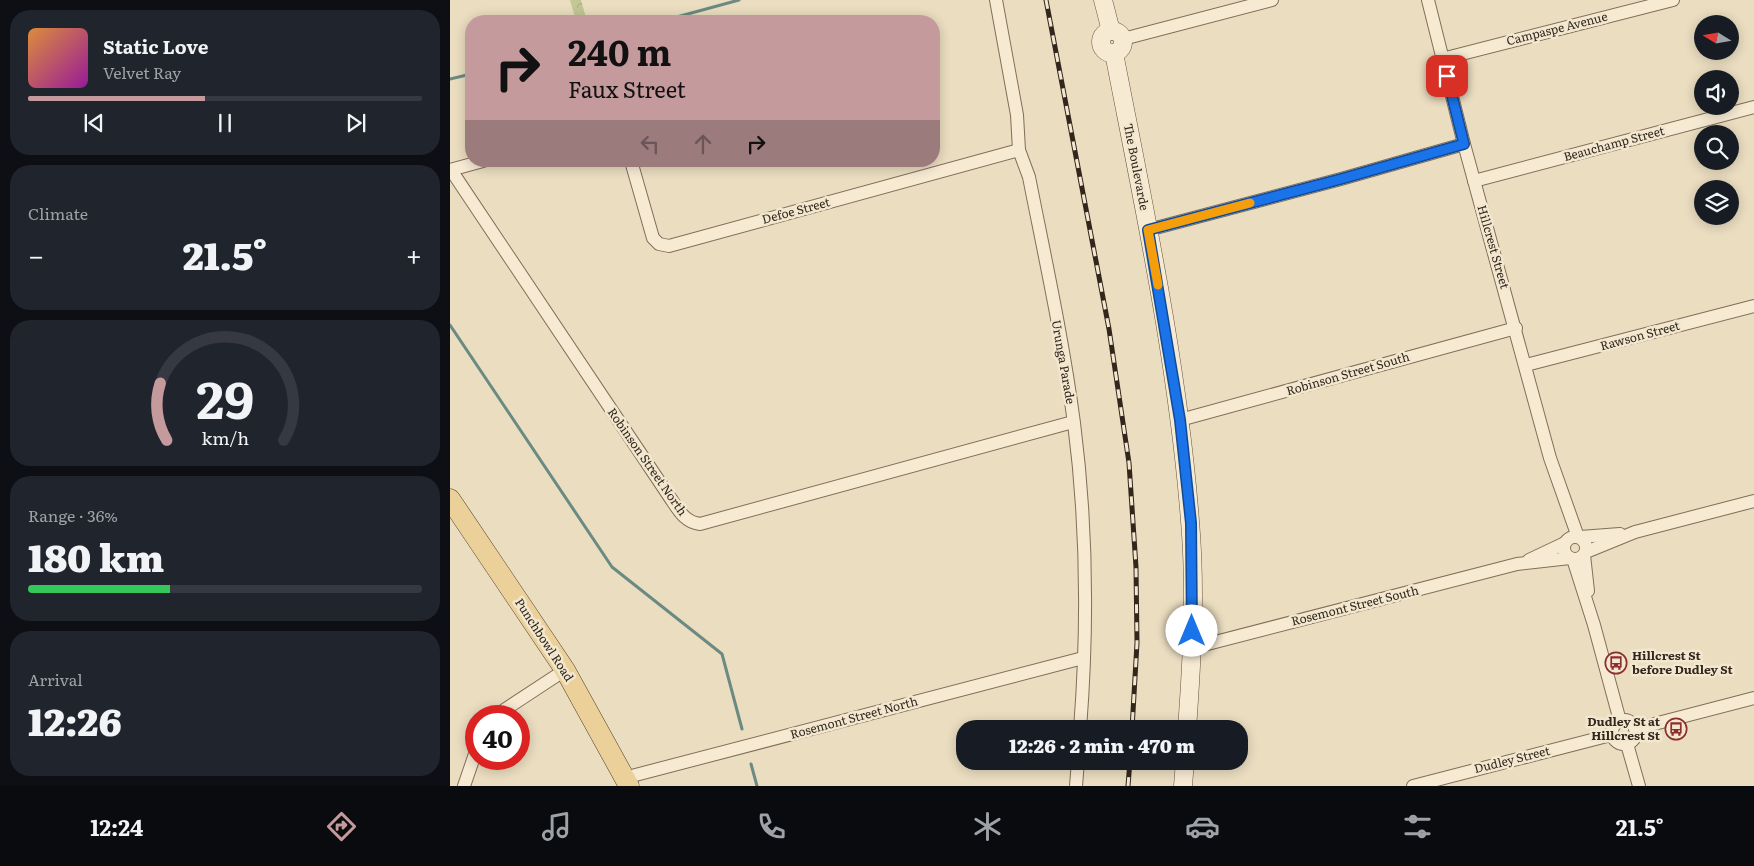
<!DOCTYPE html>
<html lang="en">
<head>
<meta charset="utf-8">
<style>
	:root { --surface:#171b24; --page:#20242c; --text:#f1f3f6; --muted:#9ea1a6; --line:#363941; --accent:#c49a9d }
	body { margin:0; font-family:Literata,serif; background:var(--page); color:var(--text); height:100vh; display:flex; flex-direction:column; font-size:19px; white-space:nowrap }
	* { box-sizing:border-box; margin:0 }
	p { font-size:16px; color:var(--muted) }
	.icon { flex:none; width:28px; height:28px; fill:none; stroke:currentColor; stroke-width:2; stroke-linecap:round; stroke-linejoin:round }
	.map { position:relative; flex:1; overflow:hidden }
	.panel { display:flex; flex-direction:column; gap:10px; padding:10px; background:#0d0f14; width:450px }
	.panel>* { flex:none }
	.top-card { position:absolute; left:15px; top:15px; width:475px; height:152px; border-radius:20px; box-shadow:0 2px 12px #0003; background:#c49a9d; color:#111; overflow:hidden }
	.needle { width:32px; rotate:281deg }
	.fabs { position:absolute; left:1244px; top:15px; display:grid; gap:10px }
	.fabs a { display:grid; place-items:center; width:45px; height:45px; border-radius:50%; background:var(--surface); box-shadow:0 2px 12px #0003; font-size:25px }
	.speed { position:absolute; left:15px; top:705px; display:flex; gap:10px; font-size:25px; font-weight:700; text-align:center }
	.speed>* { display:grid; place-content:center; width:65px; height:65px; border-radius:50%; background:var(--surface); box-shadow:0 2px 12px #0003; line-height:1 }
	.speed .limit { border:8px solid #d22; background:#fff; color:#111 }
	.pin { position:absolute; display:grid; place-items:center; width:42px; height:42px; color:#fff; margin:-21px; border-radius:10px; box-shadow:0 2px 8px #0006 }
	.me { position:absolute; width:55px; margin:-28px; rotate:0deg; stroke-linejoin:round; filter:drop-shadow(0 0 4px #0008) }
	.turn { display:flex; align-items:center; gap:18px; height:105px; padding:0 20px; font-size:22px }
	.turn .icon { width:65px; height:65px; stroke-width:2.5 }
	.turn b { display:block; font-size:35px; line-height:42px }
	.lanes { display:flex; align-items:center; height:48px; padding:0 20px; background:#0003; justify-content:center; gap:25px; direction:ltr }
	.lanes .off { opacity:.35 }
	.big { font-size:38px; font-weight:800; line-height:1.1 }
	.panel .widget { flex:1; display:flex; flex-direction:column; justify-content:center; gap:8px; min-width:0; padding:0 18px; border-radius:20px; background:var(--page) }
	.panel .dial { align-items:center; gap:0 }
	.dial svg { height:130px; overflow:visible; fill:none; stroke:var(--line); stroke-width:7; stroke-linecap:round; text-anchor:middle }
	.dial text { fill:var(--text); stroke:none }
	.song { display:flex; align-items:center; gap:15px }
	.cover { width:60px; height:60px; border-radius:8px; background:linear-gradient(135deg,hsl(30 70% 55%),hsl(300 70% 35%)) }
	.played { height:5px; border-radius:2px; background:linear-gradient(90deg,var(--accent) 45%,var(--line) 45%) }
	.keys { display:flex; justify-content:space-around; direction:ltr }
	.heat { display:flex; justify-content:space-between; align-items:center; font-size:28px; direction:ltr }
	.charge { height:8px; border-radius:4px; background:linear-gradient(90deg,#34c759 36%,var(--line) 0) }
	.trip { position:absolute; left:506px; top:720px; width:292px; height:50px; border-radius:20px; background:var(--surface); box-shadow:0 2px 12px #0003; font-weight:800; line-height:50px; text-align:center }
	.tab-bar { display:flex; height:80px; justify-content:space-around; align-items:center; background:#090b0e; color:var(--muted) }
	.tab-bar .icon { width:35px; height:35px }
	.tab-bar .active { color:var(--accent) }
	.tab-bar b { font-size:22px; color:var(--text) }
	main { display:flex; flex:1; min-height:0 }
	.map>svg:first-child { display:block }
	.forest { fill:url(#forest-crowns) }
	.lines { fill:none; stroke-linecap:round; stroke-linejoin:round }
	.stream { stroke:#6b8a81; stroke-width:3 }
	.street-casing { stroke:#826e59; stroke-width:14 }
	.secondary-casing { stroke:#644f3d; stroke-width:19 }
	.primary-casing { stroke:#503d2e; stroke-width:21 }
	.street { stroke:#f6ead3; stroke-width:12 }
	.secondary { stroke:#f6ead3; stroke-width:18 }
	.primary { stroke:#ecd09a; stroke-width:20 }
	.rail-casing { stroke:#33271d; stroke-width:5 }
	.rail { stroke:#f2e7cf; stroke-width:3; stroke-dasharray:9; stroke-linecap:butt }
	.route-casing { stroke:#114b97; stroke-width:12 }
	.route { stroke:#1a73e8; stroke-width:9 }
	.slow { stroke:#f59e0b; stroke-width:9 }
	.labels { text-anchor:middle; stroke-width:5; stroke-linejoin:round; paint-order:stroke }
	.street-label { font-size:12px; fill:#33271d; stroke:#f2e7cf }
	.poi-label { font-size:12px; font-weight:bold; fill:#33271d; stroke:#f2e7cf; text-anchor:start }
</style>
</head>
<body>
<main>
<section class="panel">
<div class="widget">
<div class="song"><i class="cover"></i><div><b>Static Love</b><p>Velvet Ray</p></div></div>
<div class="played"></div>
<div class="keys"><svg class="icon" aria-label="previous" viewBox="0 0 24 24"><path d="M18 5L8 12l10 7zM5 5v14"/></svg><svg class="icon" aria-label="pause" viewBox="0 0 24 24"><path d="M8 5v14M16 5v14"/></svg><svg class="icon" aria-label="next" viewBox="0 0 24 24"><path d="M6 5l10 7-10 7zM19 5v14"/></svg></div>
</div>
<div class="widget"><p>Climate</p>
<div class="heat"><a>−</a><b class="big">21.5°</b><a>+</a></div>
</div>
<div class="widget dial"><svg viewBox="0 0 100 80">
<path d="M14 69A42 42 0 1 1 86 69"/>
<path d="M14 69A42 42 0 0 1 10 34" stroke="#c49a9d"/>
<text x="50" y="56" font-size="32" font-weight="700">29</text>
<text x="50" y="72" font-size="11">km/h</text>
</svg></div>
<div class="widget"><p>Range · 36%</p><b class="big">180 km</b><div class="charge"></div></div>
<div class="widget"><p>Arrival</p><b class="big">12:26</b></div>
</section>
<div class="map">
<svg width="1304" height="786" viewBox="0 0 1304 786">
	<defs>
		<pattern id="forest-crowns" width="20" height="18" patternUnits="userSpaceOnUse" patternTransform="scale(1.25)"><rect width="20" height="18" fill="#c3c795"/><path d="M2 6a3 3 0 1 1 6 0M12 15a3 3 0 1 1 6 0" fill="none" stroke="#a8ab80"/></pattern>
	</defs>
	<rect width="100%" height="100%" fill="#eaddc0"/>
	<polygon class="forest" points="120,0 131,0 137,21 126,21"/>
	<g class="lines">
		<g class="stream">
			<polyline points="212,21 289,0"/>
			<polyline points="0,79 21,74"/>
			<polyline points="0,325 162,567 272,654 292,729"/>
			<polyline points="301,764 307,786"/>
		</g>
		<g class="street-casing">
			<g id="street">
				<path d="M 546,0 L 567,115 L 569,150 L 579,177 C 595,258 613,340 624,423 C 637,524 638,627 630,729"/>
				<polyline points="978,0 1014,144 1100,458 1128,537"/>
				<polyline points="673,39 822,0"/>
				<polyline points="992,59 1223,0"/>
				<polyline points="181,161 203,238 209,244 219,246 569,150"/>
				<polyline points="0,170 33,161"/>
				<path d="M 1,170 L 221,499 C 229,511 235,522 250,524 L 623,422"/>
				<polyline points="1024,181 1304,107"/>
				<polyline points="698,230 891,179 1014,144"/>
				<polyline points="1076,365 1304,306"/>
				<polyline points="730,420 1066,328"/>
				<circle cx="1125" cy="548" r="11"/>
				<polyline points="1130,537 1170,534"/>
				<polyline points="1136,552 1185,532 1304,501"/>
				<polyline points="1134,555 1138,591"/>
				<polyline points="1123,559 1144,625 1170,721"/>
				<polyline points="1079,560 1115,543"/>
				<polyline points="742,648 1067,564 1120,558"/>
				<polyline points="45,716 115,670"/>
				<circle cx="1174" cy="732" r="12"/>
				<polyline points="1185,729 1304,698"/>
				<polyline points="1177,744 1189,786"/>
				<polyline points="174,778 633,658"/>
				<polyline points="14,786 26,751"/>
				<polyline points="626,786 628,761"/>
				<polyline points="963,786 1161,735"/>
			</g>
		</g>
		<g class="secondary-casing">
			<g id="secondary">
				<polyline points="653,0 661,31"/>
				<circle cx="662" cy="42" r="11"/>
				<path d="M 664,53 C 694,208 728,364 740,521 C 746,590 742,660 737,729"/>
				<polyline points="733,786 735,761"/>
			</g>
		</g>
		<g class="primary-casing">
			<polyline id="primary" points="0,499 115,670 179,786"/>
		</g>
		<use href="#street" class="street"/>
		<use href="#secondary" class="secondary"/>
		<use href="#primary" class="primary"/>
		<g class="rail-casing">
			<g id="rail">
				<polyline points="596,0 659,329 679,463 686,567 687,643 682,729"/>
				<polyline points="678,786 680,761"/>
			</g>
		</g>
		<use href="#rail" class="rail"/>
	</g>
	<g class="lines">
		<g class="route-casing">
			<polyline id="route" points="742,631 741,523 730,420 698,230 891,179 1014,144 997,76"/>
		</g>
		<use href="#route" class="route"/>
		<polyline class="slow" points="708,285 698,230 800,203"/>
	</g>
	<defs>
		<g id="bus-ring" transform="scale(1.125)"><circle r="9.5" fill="#f2e7cf" stroke="#8d2e31" stroke-width="1.5"/><path d="M-5-6H5V4H4V6H2V4H-2V6H-4V4H-5ZM-3.5-4V0h7V-4ZM-3.5 1.2v1.5H-2V1.2ZM2 1.2v1.5H3.5V1.2Z" fill="#8d2e31"/></g>
	</defs>
	<g fill-rule="evenodd">
		<use href="#bus-ring" x="1166" y="663"/>
		<use href="#bus-ring" x="1226" y="729"/>
	</g>
	<g class="labels">
		<g class="street-label">
			<text transform="translate(1107 29) rotate(-14)" y="4">Campaspe Avenue</text>
			<text transform="translate(1164 144) rotate(-15)" y="4">Beauchamp Street</text>
			<text transform="translate(686 167) rotate(79)" y="4">The Boulevarde</text>
			<text transform="translate(346 211) rotate(-15)" y="4">Defoe Street</text>
			<text transform="translate(1043 247) rotate(74)" y="4">Hillcrest Street</text>
			<text transform="translate(1190 336) rotate(-15)" y="4">Rawson Street</text>
			<text transform="translate(613 362) rotate(80)" y="4">Urunga Parade</text>
			<text transform="translate(898 374) rotate(-16)" y="4">Robinson Street South</text>
			<text transform="translate(197 462) rotate(55)" y="4">Robinson Street North</text>
			<text transform="translate(905 606) rotate(-14)" y="4">Rosemont Street South</text>
			<text transform="translate(94 640) rotate(57)" y="4">Punchbowl Road</text>
			<text transform="translate(404 718) rotate(-15)" y="4">Rosemont Street North</text>
			<text transform="translate(1062 760) rotate(-14)" y="4">Dudley Street</text>
		</g>
		<g class="poi-label">
			<text x="1182" y="660">Hillcrest St<tspan x="1182" dy="14">before Dudley St</tspan></text>
			<text x="1210" y="726" text-anchor="end">Dudley St at<tspan x="1210" dy="14">Hillcrest St</tspan></text>
		</g>
	</g>
</svg>
<div class="fabs">
<a><svg class="needle" viewBox="-14 -14 28 28"><path d="M0-13l5 13h-10z" fill="#e53935"/><path d="M0 13l5-13h-10z" fill="#9ea1a6"/></svg></a>
<a><svg class="icon" aria-label="sound" viewBox="0 0 24 24"><path d="M4 9h4l5-4v14l-5-4H4zM17 9q2 3 0 6"/></svg></a>
<a><svg class="icon" aria-label="search" viewBox="0 0 24 24"><circle cx="10" cy="10" r="6"/><path d="M15 15l6 6"/></svg></a>
<a><svg class="icon" aria-label="layers" viewBox="0 0 24 24"><path d="M12 4l9 5-9 5-9-5zM3 14l9 5 9-5"/></svg></a>
</div>
<div class="speed"><div class="limit">40</div></div>
<div class="pin" style="left:997px;top:76px;background:#d93025"><svg class="icon" aria-label="arrive" viewBox="0 0 24 24"><path d="M6 21V4h12l-3 4 3 4H6"/></svg></div>
<svg class="me" style="left:742px;top:631px" viewBox="-20 -20 40 40"><circle r="19" fill="#fff"/><path d="M0-13L10 11 0 6-10 11z" fill="#1a73e8"/></svg>
<div class="trip">12:26 · 2 min · 470 m</div>
<div class="top-card">
<div class="turn"><svg class="icon" aria-label="right" viewBox="0 0 24 24"><path d="M7 20v-9h11M14 6l5 5-5 5"/></svg><div><b>240 m</b>Faux Street</div></div>
<div class="lanes"><svg class="icon off" aria-label="left" viewBox="0 0 24 24"><path d="M17 20v-9H6M10 6l-5 5 5 5"/></svg><svg class="icon off" aria-label="ahead" viewBox="0 0 24 24"><path d="M12 20V5M6 11l6-6 6 6"/></svg><svg class="icon" aria-label="right" viewBox="0 0 24 24"><path d="M7 20v-9h11M14 6l5 5-5 5"/></svg></div>
</div>
</div>
</main>
<nav class="tab-bar">
<b>12:24</b>
<svg class="icon active" aria-label="directions" viewBox="0 0 24 24"><path d="M12 3l9 9-9 9-9-9zM9 14v-3h6M13 9l2 2-2 2"/></svg>
<svg class="icon" aria-label="music" viewBox="0 0 24 24"><path d="M9 18V5l10-2v13"/><circle cx="6" cy="18" r="3"/><circle cx="16" cy="16" r="3"/></svg>
<svg class="icon" aria-label="phone" viewBox="0 0 24 24"><path d="M5 4h4l2 5-3 2q2 4 5 5l2-3 5 2v4C11 20 4 13 5 4z"/></svg>
<svg class="icon" aria-label="climate" viewBox="0 0 24 24"><path d="M12 3v18M4 7l16 10M4 17L20 7"/></svg>
<svg class="icon" aria-label="car" viewBox="0 0 24 24"><path d="M5 17H2v-5l4-1 3-4h7l3 4 3 1v5h-3M9 17h6M6 11h13"/><circle cx="7" cy="17" r="2"/><circle cx="17" cy="17" r="2"/></svg>
<svg class="icon" aria-label="filters" viewBox="0 0 24 24"><path d="M4 7h16M4 17h16"/><circle cx="9" cy="7" r="2"/><circle cx="15" cy="17" r="2"/></svg>
<b>21.5°</b>
</nav>
</body>
</html>
